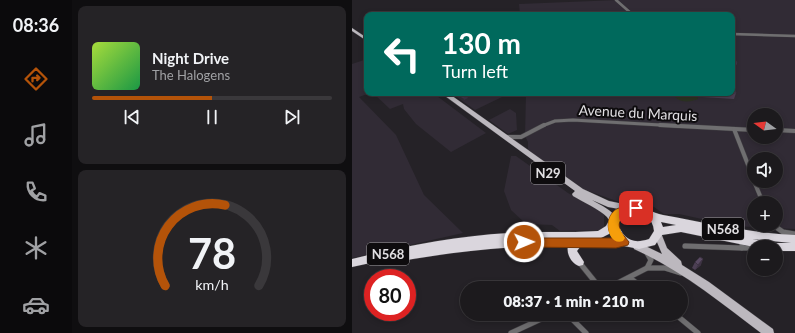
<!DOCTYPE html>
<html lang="en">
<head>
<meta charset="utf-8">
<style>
	:root { --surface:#1c1a1d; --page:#252326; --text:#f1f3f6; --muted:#a0a1a4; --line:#3a383b; --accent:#b45309 }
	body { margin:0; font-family:Lato,sans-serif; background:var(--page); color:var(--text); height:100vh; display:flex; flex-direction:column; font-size:15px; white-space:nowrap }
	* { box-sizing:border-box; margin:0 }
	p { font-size:13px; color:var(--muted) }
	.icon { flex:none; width:22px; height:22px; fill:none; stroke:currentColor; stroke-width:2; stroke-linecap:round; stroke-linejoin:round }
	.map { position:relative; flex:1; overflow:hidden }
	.drawer { display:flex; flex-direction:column; gap:6px; padding:6px; background:#0f0e10; width:280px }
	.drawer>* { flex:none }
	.top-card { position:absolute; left:12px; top:12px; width:371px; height:84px; border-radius:8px; box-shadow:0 2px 6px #0003,0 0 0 1px var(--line); background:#00695c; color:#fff; overflow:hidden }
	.needle { width:26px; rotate:285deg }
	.controls { position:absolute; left:395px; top:108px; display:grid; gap:8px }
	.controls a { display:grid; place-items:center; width:36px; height:36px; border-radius:50%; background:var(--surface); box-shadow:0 2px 6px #0003,0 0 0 1px var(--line); font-size:20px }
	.speed { position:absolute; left:12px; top:269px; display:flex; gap:8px; font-size:20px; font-weight:700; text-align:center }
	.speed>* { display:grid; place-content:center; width:52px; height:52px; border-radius:50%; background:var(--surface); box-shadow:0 2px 6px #0003,0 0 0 1px var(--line); line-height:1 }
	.speed .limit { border:6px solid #d22; background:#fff; color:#111 }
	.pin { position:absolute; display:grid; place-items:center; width:34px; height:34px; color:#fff; margin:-17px; border-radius:8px; box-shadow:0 2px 6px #0006 }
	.me { position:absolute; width:44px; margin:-22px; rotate:89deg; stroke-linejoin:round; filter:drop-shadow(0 0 3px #0008) }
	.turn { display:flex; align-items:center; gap:14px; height:84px; padding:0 12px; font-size:18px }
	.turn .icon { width:52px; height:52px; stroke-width:2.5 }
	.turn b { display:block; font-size:28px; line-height:34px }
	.drawer .widget { flex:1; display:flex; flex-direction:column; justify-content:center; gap:6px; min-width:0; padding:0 14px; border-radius:8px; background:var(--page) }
	.drawer .dial { align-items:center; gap:0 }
	.dial svg { height:104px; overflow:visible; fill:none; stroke:var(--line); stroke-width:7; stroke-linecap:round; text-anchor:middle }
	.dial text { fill:var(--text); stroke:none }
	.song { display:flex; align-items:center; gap:12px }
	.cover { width:48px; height:48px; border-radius:6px; background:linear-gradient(135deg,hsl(80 70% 55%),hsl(140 70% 35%)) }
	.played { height:4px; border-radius:2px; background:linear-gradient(90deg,var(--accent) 50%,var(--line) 50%) }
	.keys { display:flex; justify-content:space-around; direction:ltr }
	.trip { position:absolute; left:108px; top:281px; width:228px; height:40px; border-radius:20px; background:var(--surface); box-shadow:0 2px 6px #0003,0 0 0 1px var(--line); font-weight:800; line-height:40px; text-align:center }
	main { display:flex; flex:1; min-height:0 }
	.dock { display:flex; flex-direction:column; width:72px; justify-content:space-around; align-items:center; background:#0b0a0c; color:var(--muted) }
	.dock .icon { width:28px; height:28px }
	.dock .on { color:var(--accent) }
	.dock b { font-size:18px; color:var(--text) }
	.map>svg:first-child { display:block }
	.built { fill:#312b35; fill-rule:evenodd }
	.green { fill:#2c3323 }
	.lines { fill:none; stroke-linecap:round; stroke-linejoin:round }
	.street-far3-casing { stroke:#3f3d41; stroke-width:3 }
	.street-far2-casing { stroke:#3f3d41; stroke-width:4 }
	.street-far1-casing { stroke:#3f3d41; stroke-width:5 }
	.street-casing { stroke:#3f3d41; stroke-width:6 }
	.primary-casing { stroke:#3f3d41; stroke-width:1 }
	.highway-casing { stroke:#3f3d41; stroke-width:1 }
	.street-far3 { stroke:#6f6e70; stroke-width:2.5 }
	.street-far2 { stroke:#6f6e70; stroke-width:3 }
	.street-far1 { stroke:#6f6e70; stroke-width:4 }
	.street { stroke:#6f6e70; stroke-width:5 }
	.primary { fill:#bcb8be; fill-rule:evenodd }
	.highway { fill:#dad6dd; fill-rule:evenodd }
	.wall { fill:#4c3f53 }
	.shaded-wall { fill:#3e3344 }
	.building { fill:#584961; stroke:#3e3344 }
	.route { fill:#b45309; stroke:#753606 }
	.slow { fill:#f59e0b }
	.labels { text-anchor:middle; stroke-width:4; stroke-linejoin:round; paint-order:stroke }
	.shield { fill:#0e0c0e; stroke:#a2a0a3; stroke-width:1 }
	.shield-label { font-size:13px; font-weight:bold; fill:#e2e0e3 }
	.street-label { font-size:14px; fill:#e2e0e3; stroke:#0e0c0e }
</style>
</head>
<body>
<main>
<nav class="dock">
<b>08:36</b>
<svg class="icon on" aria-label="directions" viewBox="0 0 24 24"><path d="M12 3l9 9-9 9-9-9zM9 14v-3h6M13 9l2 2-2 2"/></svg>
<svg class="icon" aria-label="music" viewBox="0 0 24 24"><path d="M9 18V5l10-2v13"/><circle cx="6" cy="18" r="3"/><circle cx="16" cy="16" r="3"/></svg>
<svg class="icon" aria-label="phone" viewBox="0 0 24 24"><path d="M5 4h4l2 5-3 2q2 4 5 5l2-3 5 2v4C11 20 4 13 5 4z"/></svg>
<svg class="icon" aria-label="climate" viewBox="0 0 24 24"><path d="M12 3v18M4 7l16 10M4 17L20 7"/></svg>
<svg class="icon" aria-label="car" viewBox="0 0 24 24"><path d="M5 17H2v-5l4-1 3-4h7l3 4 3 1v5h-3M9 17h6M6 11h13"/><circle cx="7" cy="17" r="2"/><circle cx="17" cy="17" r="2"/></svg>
</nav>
<section class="drawer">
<div class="widget">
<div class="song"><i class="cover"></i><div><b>Night Drive</b><p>The Halogens</p></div></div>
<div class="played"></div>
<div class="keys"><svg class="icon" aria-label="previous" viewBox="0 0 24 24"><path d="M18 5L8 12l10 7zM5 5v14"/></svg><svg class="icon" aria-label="pause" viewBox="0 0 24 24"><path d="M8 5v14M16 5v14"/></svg><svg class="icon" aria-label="next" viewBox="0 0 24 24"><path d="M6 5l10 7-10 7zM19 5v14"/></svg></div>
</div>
<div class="widget dial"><svg viewBox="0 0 100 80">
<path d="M14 69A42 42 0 1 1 86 69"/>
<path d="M14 69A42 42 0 0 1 60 7" stroke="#b45309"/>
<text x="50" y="56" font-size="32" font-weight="700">78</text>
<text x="50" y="72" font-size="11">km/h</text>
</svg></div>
</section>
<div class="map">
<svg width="443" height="333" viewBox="0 0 443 333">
	<rect width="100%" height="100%" fill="#252227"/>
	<g class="built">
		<path d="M 266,0 L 443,0 L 443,229 L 382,226 L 327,214 L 312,214 L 302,207 L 290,204 L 270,203 L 231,189 L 176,150 L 176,142 L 173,136 L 174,93 L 380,93 L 380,15 L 168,15 L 167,4 ZM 402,115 L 424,115 L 424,137 L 402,137 ZM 402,159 L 424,159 L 424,181 L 402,181 ZM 402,203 L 424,203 L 424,225 L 402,225 Z"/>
		<polygon points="15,59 15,93 18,93 7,97 44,135 72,195 111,233 0,258 0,64"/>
		<polygon points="21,93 81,93 134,133 99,152 64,124 52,109 51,104 38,109"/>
		<polygon points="105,93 144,93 150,97 123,110 102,95"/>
		<polygon points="158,109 164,113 165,130 156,134 137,120"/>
		<polygon points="159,156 164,156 216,193 252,213 252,230 208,231 200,225 174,224 159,210 152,191"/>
	</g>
	<path class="green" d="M 322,93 L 344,93 L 346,99 C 339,102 330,103 324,98 Z"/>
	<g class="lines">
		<g class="street-far3-casing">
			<g id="street-far3">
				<polyline points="264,0 281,15"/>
				<polyline points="380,34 443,36"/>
			</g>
		</g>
		<g class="street-far2-casing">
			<polyline id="street-far2" points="190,126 203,121 221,120 326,126"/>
		</g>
		<g class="street-far1-casing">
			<g id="street-far1">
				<polyline points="308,125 402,130"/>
				<polyline points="382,129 402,180"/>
				<polyline points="424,130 443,131"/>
				<polyline points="155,137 169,137 192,125"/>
				<polyline points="402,181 411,203"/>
			</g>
		</g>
		<g class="street-casing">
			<g id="street">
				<polyline points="421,225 431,232 443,234"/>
				<polyline points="390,241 390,248 402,248"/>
				<polyline points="333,246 390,248"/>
				<polyline points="295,253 299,260 295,268"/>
				<polyline points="227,262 248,288"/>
				<polyline points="278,278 291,288"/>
				<polyline points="256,288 295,268 313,268 329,273"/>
				<polyline points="215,314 234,333"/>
				<polyline points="323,314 346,333"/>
				<polyline points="159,333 200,314"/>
			</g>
		</g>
		<g class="primary-casing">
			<g id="primary">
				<polygon points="0,28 15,38 15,41 0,31"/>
				<path d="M 89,93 L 96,93 L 231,189 L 257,201 L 281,206 L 282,208 L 281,210 L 278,211 L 256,207 L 240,200 C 250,206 260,210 266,220 L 265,222 C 259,224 258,221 255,217 C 247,209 231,202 221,196 L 220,194 L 223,191 Z"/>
				<path d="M 306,232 L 309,233 L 315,248 L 329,261 L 330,265 L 357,282 L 421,329 L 422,333 L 409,333 C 368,302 329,270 282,249 L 281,246 L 282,243 L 285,242 L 310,254 L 302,235 L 303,233 Z"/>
			</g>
		</g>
		<g class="highway-casing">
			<path id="highway" d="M 279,205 C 292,206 300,213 311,215 C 355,223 399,233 443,235 L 443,251 L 424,251 L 424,247 L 402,247 L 329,232 L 310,235 L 303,245 L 287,249 L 272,246 L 228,247 L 225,251 L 232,262 L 231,265 L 227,266 C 220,264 214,254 216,246 C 152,245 90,253 28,265 L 24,264 L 23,262 L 0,267 L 0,259 C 52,246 104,236 157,233 C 186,231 216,233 246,231 L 254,226 L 263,210 ZM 279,212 C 292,213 301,218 302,231 L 297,239 C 279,245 271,238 265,222 C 268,216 272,214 279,212 ZM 309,222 L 324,225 L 311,227 ZM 259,233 L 262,239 L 247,239 ZM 400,239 L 439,243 L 421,243 Z"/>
		</g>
		<use href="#street-far3" class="street-far3"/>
		<use href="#street-far2" class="street-far2"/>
		<use href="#street-far1" class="street-far1"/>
		<use href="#street" class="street"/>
		<use href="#primary" class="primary"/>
		<use href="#highway" class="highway"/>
	</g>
	<g class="wall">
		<polygon points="380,54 385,63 383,68 380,68"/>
		<polygon points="348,93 384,93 382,99 350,97"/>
		<polygon points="343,262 349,265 343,270 340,268"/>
	</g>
	<g class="shaded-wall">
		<polygon points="115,96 116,98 112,100 111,98"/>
		<polygon points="351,259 349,265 343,270 346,265"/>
	</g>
	<g class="building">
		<polygon points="380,54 385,63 380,63"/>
		<polygon points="380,85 384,93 380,93"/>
		<polygon points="112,94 115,96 111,98 108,96"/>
		<polygon points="348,257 351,259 346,265 343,262"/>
	</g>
	<path class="route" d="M 284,204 L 287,206 L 289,208 L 287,211 L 273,214 L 267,221 L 268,231 L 277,242 L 276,245 L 264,248 L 172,247 L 168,246 L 166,242 L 168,239 L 172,238 L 261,238 C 253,229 255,213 267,208 C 272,206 279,205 284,204 Z"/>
	<path class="slow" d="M 268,208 L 272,209 L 273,212 C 265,227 264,222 273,238 L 271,241 C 255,247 249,214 268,208 Z"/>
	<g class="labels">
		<g class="shield">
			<rect x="179" y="162" width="34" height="22" rx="3"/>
			<rect x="350" y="218" width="42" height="22" rx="3"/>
			<rect x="15" y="243" width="42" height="22" rx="3"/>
		</g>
		<g class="shield-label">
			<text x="196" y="178">N29</text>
			<text x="371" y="234">N568</text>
			<text x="36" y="259">N568</text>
		</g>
		<g class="street-label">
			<text transform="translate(286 113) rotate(3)" y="5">Avenue du Marquis</text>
		</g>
	</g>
</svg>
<div class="controls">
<a><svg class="needle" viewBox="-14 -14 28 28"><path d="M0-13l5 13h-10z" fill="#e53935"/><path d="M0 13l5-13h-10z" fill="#a0a1a4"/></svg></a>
<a><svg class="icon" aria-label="sound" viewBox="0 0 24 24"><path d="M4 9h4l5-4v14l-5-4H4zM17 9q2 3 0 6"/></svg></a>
<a>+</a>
<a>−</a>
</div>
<div class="speed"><div class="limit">80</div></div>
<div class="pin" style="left:284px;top:208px;background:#d93025"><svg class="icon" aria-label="arrive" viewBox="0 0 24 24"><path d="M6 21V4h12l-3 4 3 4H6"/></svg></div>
<svg class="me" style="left:172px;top:242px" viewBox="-20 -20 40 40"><circle r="17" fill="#b45309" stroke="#fff" stroke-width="3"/><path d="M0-11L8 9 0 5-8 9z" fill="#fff"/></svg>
<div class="trip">08:37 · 1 min · 210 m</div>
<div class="top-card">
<div class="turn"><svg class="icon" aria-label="left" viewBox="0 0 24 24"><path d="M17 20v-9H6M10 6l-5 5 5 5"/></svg><div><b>130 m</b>Turn left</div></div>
</div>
</div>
</main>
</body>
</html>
